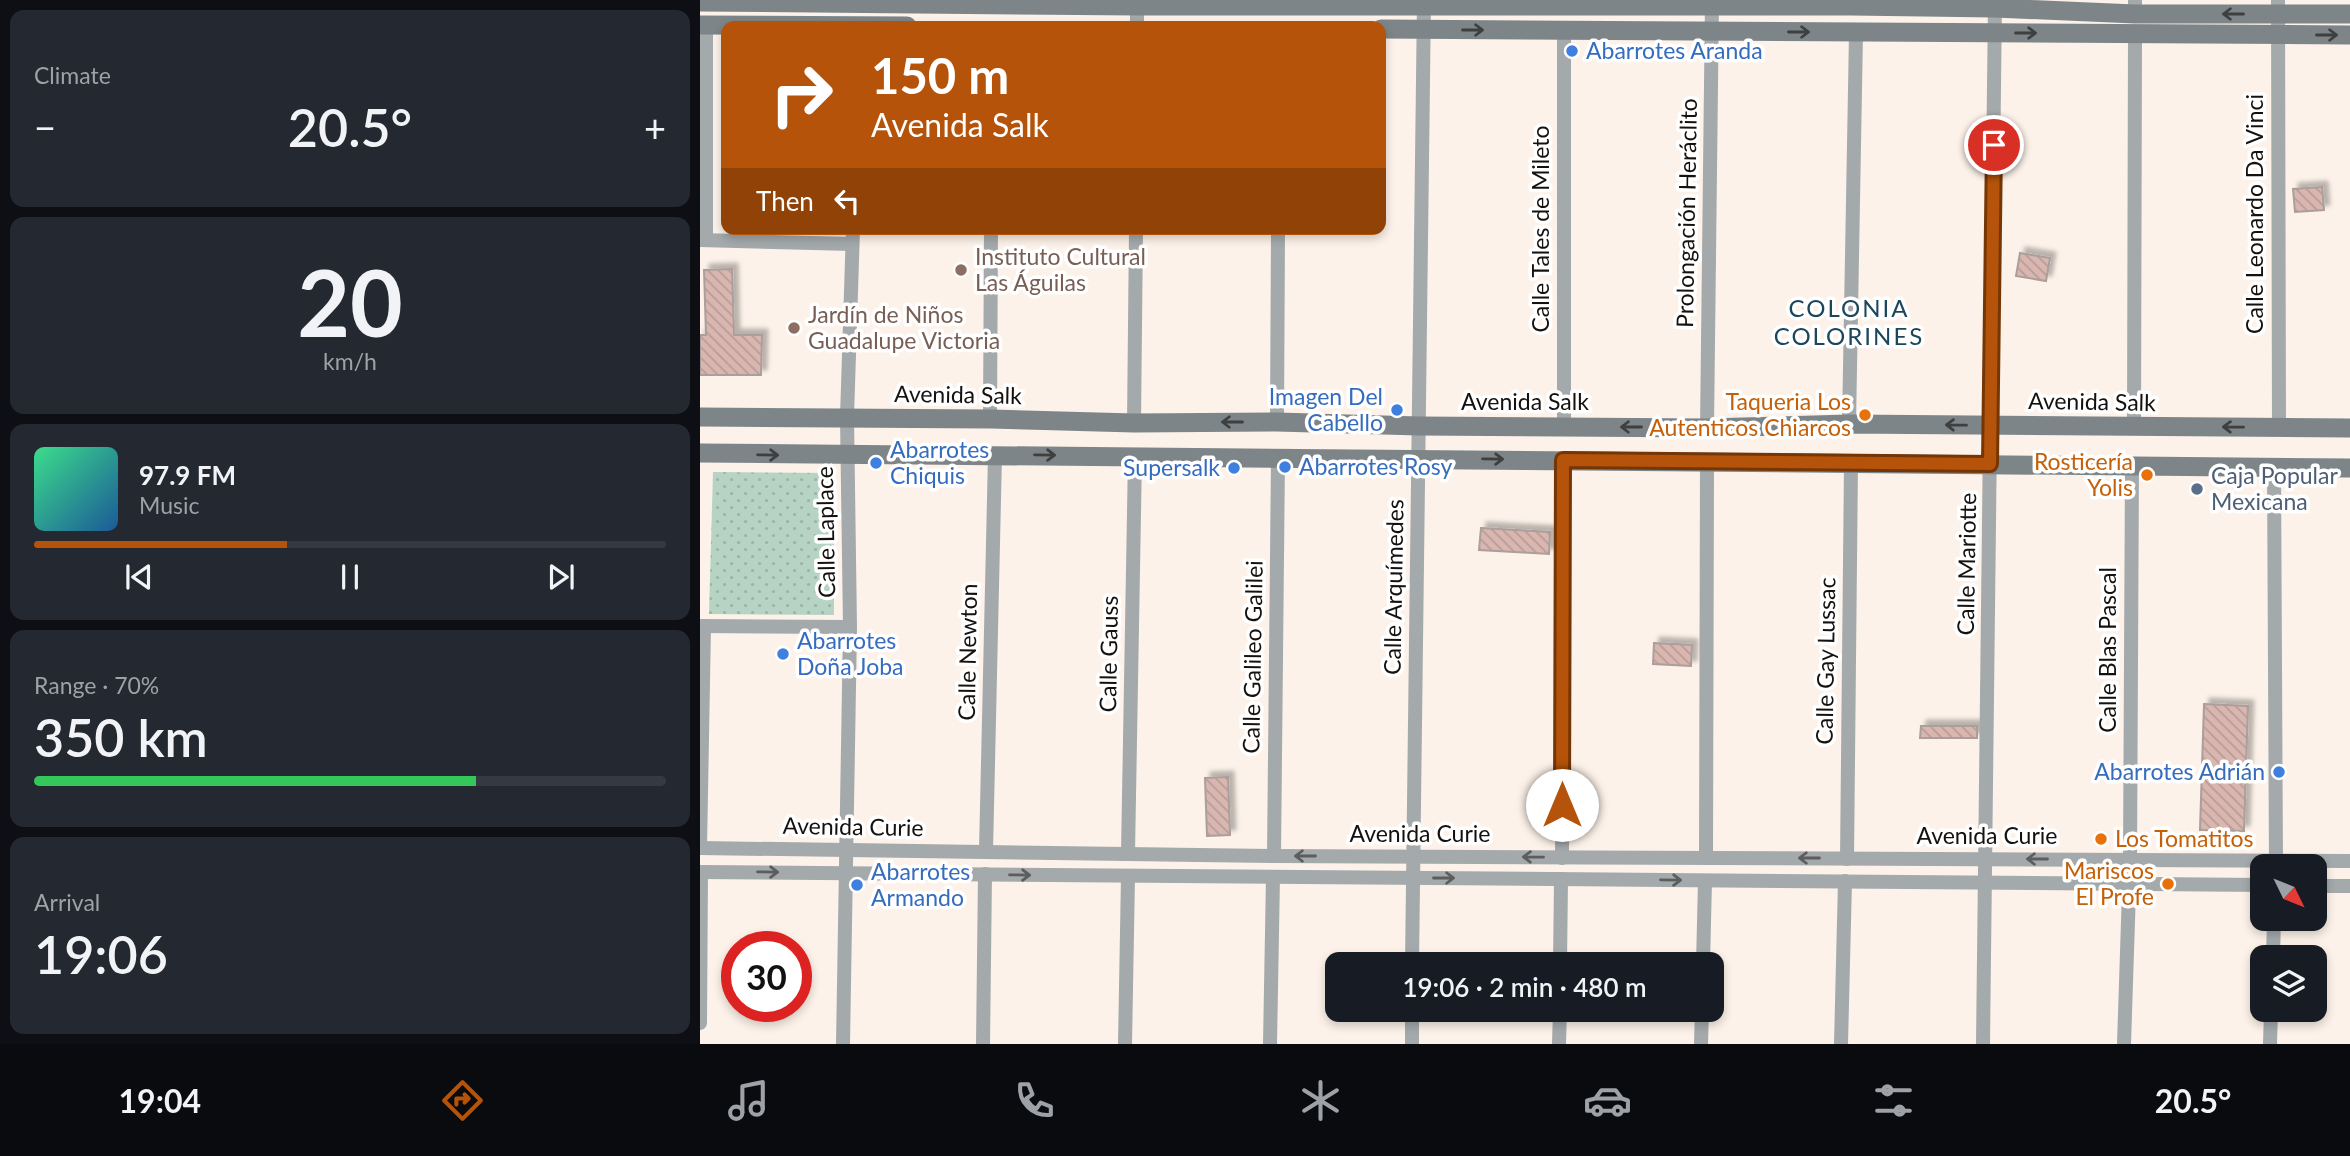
<!DOCTYPE html>
<html lang="en">
<head>
<meta charset="utf-8">
<style>
	:root { --surface:#171b24; --page:#242831; --text:#f1f3f6; --muted:#9ea1a6; --line:#363941; --accent:#b45309 }
	body { margin:0; font-family:Lato,sans-serif; background:var(--page); color:var(--text); height:100vh; display:flex; flex-direction:column; font-size:26px; white-space:nowrap }
	* { box-sizing:border-box; margin:0 }
	p { font-size:23px; color:var(--muted) }
	.icon { flex:none; width:38px; height:38px; fill:none; stroke:currentColor; stroke-width:2; stroke-linecap:round; stroke-linejoin:round }
	.map { position:relative; flex:1; overflow:hidden }
	.side { display:flex; flex-direction:column; gap:10px; padding:10px; background:#0d0f14; width:700px }
	.side>* { flex:none }
	.hud { position:absolute; left:21px; top:21px; width:665px; height:214px; border-radius:14px; box-shadow:0 4px 10px #0003; background:#b45309; color:#fff; overflow:hidden }
	.needle { width:46px; rotate:133deg }
	.tools { position:absolute; left:1550px; top:854px; display:grid; gap:14px }
	.tools a { display:grid; place-items:center; width:77px; height:77px; border-radius:14px; background:var(--surface); box-shadow:0 4px 10px #0003; font-size:35px }
	.speed { position:absolute; left:21px; top:931px; display:flex; gap:14px; font-size:35px; font-weight:700; text-align:center }
	.speed>* { display:grid; place-content:center; width:91px; height:91px; border-radius:50%; background:var(--surface); box-shadow:0 4px 10px #0003; line-height:1 }
	.speed .limit { border:10px solid #d22; background:#fff; color:#111 }
	.pin { position:absolute; display:grid; place-items:center; width:60px; height:60px; color:#fff; margin:-30px; border:4px solid #fff; border-radius:50%; box-shadow:0 2px 7px #0007 }
	.me { position:absolute; width:77px; margin:-38px; rotate:0deg; stroke-linejoin:round; filter:drop-shadow(0 0 5px #0008) }
	.turn { display:flex; align-items:center; gap:24px; height:147px; padding:0 35px; font-size:32px }
	.turn .icon { width:91px; height:91px; stroke-width:2.5 }
	.turn b { display:block; font-size:49px; line-height:60px }
	.then { display:flex; align-items:center; height:66px; padding:0 35px; background:#0003; gap:14px; font-size:26px }
	.big { font-size:52px; font-weight:600; line-height:1.1 }
	.side .card { flex:1; display:flex; flex-direction:column; justify-content:center; gap:10px; min-width:0; padding:0 24px; border-radius:14px; background:var(--page) }
	.side .dial { align-items:center; gap:0 }
	.dial b { font-size:91px; line-height:1 }
	.song { display:flex; align-items:center; gap:21px }
	.cover { width:84px; height:84px; border-radius:10px; background:linear-gradient(135deg,hsl(150 70% 55%),hsl(210 70% 35%)) }
	.played { height:7px; border-radius:4px; background:linear-gradient(90deg,var(--accent) 40%,var(--line) 40%) }
	.keys { display:flex; justify-content:space-around; direction:ltr }
	.heat { display:flex; justify-content:space-between; align-items:center; font-size:38px; direction:ltr }
	.charge { height:10px; border-radius:5px; background:linear-gradient(90deg,#34c759 70%,var(--line) 0) }
	.trip { position:absolute; left:625px; top:952px; width:399px; height:70px; border-radius:14px; background:var(--surface); box-shadow:0 4px 10px #0003; font-weight:600; line-height:70px; text-align:center }
	.tabs { display:flex; height:112px; justify-content:space-around; align-items:center; background:#090b0e; color:var(--muted) }
	.tabs .icon { width:49px; height:49px }
	.tabs .current { color:var(--accent) }
	.tabs b { font-size:32px; color:var(--text) }
	main { display:flex; flex:1; min-height:0 }
	.map>svg:first-child { display:block }
	.park { fill:url(#park-dots) }
	.building { fill:url(#building-back-hatch); stroke:#ab9e9b; stroke-width:2; filter:url(#shadow) }
	.lines { fill:none; stroke-linecap:round; stroke-linejoin:round }
	.street { stroke:#a4a9ac; stroke-width:14 }
	.secondary { stroke:#7d8589; stroke-width:19 }
	.oneway { stroke:#3e3f3f }
	.oneway2 { stroke:#5c5d5d }
	.route-casing { stroke:#753606; stroke-width:18 }
	.route { stroke:#b45309; stroke-width:12 }
	.shop-dot { fill:#3f7fe0; stroke:#fff; stroke-width:2.5 }
	.education-dot { fill:#8d6e63; stroke:#fff; stroke-width:2.5 }
	.food-dot { fill:#e8710a; stroke:#fff; stroke-width:2.5 }
	.service-dot { fill:#5c6f8a; stroke:#fff; stroke-width:2.5 }
	.labels { text-anchor:middle; stroke-width:7; stroke-linejoin:round; paint-order:stroke }
	.shop-label { font-size:23px; fill:#366cbe; stroke:#fff; text-anchor:start }
	.street-label { font-size:23px; fill:#14110e; stroke:#fff }
	.education-label { font-size:23px; fill:#785e54; stroke:#fff; text-anchor:start }
	.food-label { font-size:23px; fill:#c56008; stroke:#fff; text-anchor:end }
	.service-label { font-size:23px; fill:#4e5e75; stroke:#fff; text-anchor:start }
	.neighbourhood-label { font-size:24px; letter-spacing:2px; fill:#1b465c; stroke:#fff }
</style>
</head>
<body>
<main>
<section class="side">
<div class="card"><p>Climate</p>
<div class="heat"><a>−</a><b class="big">20.5°</b><a>+</a></div>
</div>
<div class="card dial"><b>20</b><p>km/h</p></div>
<div class="card">
<div class="song"><i class="cover"></i><div><b>97.9 FM</b><p>Music</p></div></div>
<div class="played"></div>
<div class="keys"><svg class="icon" aria-label="previous" viewBox="0 0 24 24"><path d="M18 5L8 12l10 7zM5 5v14"/></svg><svg class="icon" aria-label="pause" viewBox="0 0 24 24"><path d="M8 5v14M16 5v14"/></svg><svg class="icon" aria-label="next" viewBox="0 0 24 24"><path d="M6 5l10 7-10 7zM19 5v14"/></svg></div>
</div>
<div class="card"><p>Range · 70%</p><b class="big">350 km</b><div class="charge"></div></div>
<div class="card"><p>Arrival</p><b class="big">19:06</b></div>
</section>
<div class="map">
<svg width="1650" height="1044" viewBox="0 0 1650 1044">
	<defs>
		<pattern id="park-dots" width="8" height="8" patternUnits="userSpaceOnUse" patternTransform="scale(1.75)"><rect width="8" height="8" fill="#b7d3c3"/><path d="M2 2h.1M6 6h.1" fill="none" stroke="#9cb4a6" stroke-width="1.8" stroke-linecap="round"/></pattern>
		<pattern id="building-back-hatch" width="6" height="6" patternUnits="userSpaceOnUse" patternTransform="scale(1.75)"><rect width="6" height="6" fill="#d9b7b0"/><path d="M-1 5l2 2M0 0l6 6M5-1l2 2" fill="none" stroke="#b99c96"/></pattern>
		<filter id="shadow"><feDropShadow dx="5.5" dy="-5.5" stdDeviation="2" flood-color="#0004"/></filter>
	</defs>
	<rect width="100%" height="100%" fill="#fcf2e9"/>
	<polygon class="park" points="13,472 134,473 134,615 9,614"/>
	<g class="building">
		<polygon points="1622,187 1624,210 1595,212 1593,189"/>
		<polygon points="1320,253 1350,258 1346,281 1316,276"/>
		<polygon points="32,269 34,335 62,335 61,375 0,375 0,335 6,335 4,270"/>
		<polygon points="781,528 850,532 849,554 779,550"/>
		<polygon points="954,643 992,645 991,666 953,664"/>
		<polygon points="1504,704 1548,706 1544,831 1500,830"/>
		<polygon points="1221,726 1277,726 1277,738 1220,738"/>
		<polygon points="528,777 530,835 507,836 505,778"/>
	</g>
	<g class="lines">
		<g class="street">
			<polyline points="1578,0 1579,428"/>
			<polyline points="1435,14 1435,0"/>
			<polyline points="437,26 437,0"/>
			<polyline points="0,240 152,244"/>
			<polyline points="6,240 6,25"/>
			<polyline points="290,419 291,229"/>
			<polyline points="577,422 578,229"/>
			<polyline points="434,423 436,229"/>
			<polyline points="1149,424 1156,33"/>
			<polyline points="1434,426 1435,34"/>
			<polyline points="864,427 864,31"/>
			<polyline points="1007,428 1012,0"/>
			<polyline points="1574,467 1576,866"/>
			<polyline points="0,626 150,627"/>
			<polyline points="0,848 574,856 1650,861"/>
			<polyline points="0,848 4,626"/>
			<polyline points="286,851 295,455"/>
			<polyline points="428,853 435,456"/>
			<polyline points="574,856 578,458"/>
			<polyline points="862,858 863,460"/>
			<polyline points="1006,858 1007,462"/>
			<polyline points="1147,859 1151,463"/>
			<polyline points="0,872 1563,885"/>
			<polyline points="1615,886 1650,886"/>
			<polyline points="1573,957 1574,919"/>
			<polyline points="712,964 724,0"/>
			<polyline points="860,964 861,879"/>
			<polyline points="1003,964 1005,881"/>
			<polyline points="0,1023 1,872"/>
			<polyline points="143,1044 150,627 147,417 153,229"/>
			<polyline points="283,1044 285,874"/>
			<polyline points="425,1044 428,876"/>
			<polyline points="570,1044 573,877"/>
			<polyline points="712,1044 712,1010"/>
			<polyline points="859,1044 860,1010"/>
			<polyline points="1001,1044 1002,1010"/>
			<polyline points="1141,1044 1145,881"/>
			<polyline points="1283,1044 1295,0"/>
			<polyline points="1424,1044 1430,860 1432,466"/>
			<polyline points="1570,1044 1571,1010"/>
		</g>
		<g class="secondary">
			<polyline points="0,2 437,6 1151,6 1295,8 1435,14 1650,14"/>
			<polyline points="0,25 207,26"/>
			<polyline points="681,29 1650,35"/>
			<polyline points="0,417 290,419 434,423 577,422 719,426 1007,428 1149,424 1650,428"/>
			<polyline points="0,453 1650,468"/>
		</g>
	</g>
	<defs><path id="oneway-shaft" d="M-6 0H5M1.5-3L5.5 0L1.5 3" fill="none" stroke-width="1.6" stroke-linecap="round" stroke-linejoin="round" transform="scale(1.75)"/></defs>
	<g class="oneway">
		<use href="#oneway-shaft" transform="translate(1533 14) rotate(-180)"/>
		<use href="#oneway-shaft" transform="translate(773 30)"/>
		<use href="#oneway-shaft" transform="translate(1099 32)"/>
		<use href="#oneway-shaft" transform="translate(1326 33)"/>
		<use href="#oneway-shaft" transform="translate(1627 35)"/>
		<use href="#oneway-shaft" transform="translate(532 422) rotate(180)"/>
		<use href="#oneway-shaft" transform="translate(1256 425) rotate(-179)"/>
		<use href="#oneway-shaft" transform="translate(931 427) rotate(-180)"/>
		<use href="#oneway-shaft" transform="translate(1533 427) rotate(-179)"/>
		<use href="#oneway-shaft" transform="translate(68 455) rotate(1)"/>
		<use href="#oneway-shaft" transform="translate(345 455) rotate(1)"/>
		<use href="#oneway-shaft" transform="translate(793 459) rotate(1)"/>
	</g>
	<g class="oneway2">
		<use href="#oneway-shaft" transform="translate(605 856) rotate(180)"/>
		<use href="#oneway-shaft" transform="translate(833 857) rotate(-179)"/>
		<use href="#oneway-shaft" transform="translate(1109 858) rotate(-180)"/>
		<use href="#oneway-shaft" transform="translate(1337 859) rotate(-180)"/>
		<use href="#oneway-shaft" transform="translate(68 872) rotate(1)"/>
		<use href="#oneway-shaft" transform="translate(320 875) rotate(1)"/>
		<use href="#oneway-shaft" transform="translate(744 878)"/>
		<use href="#oneway-shaft" transform="translate(971 880) rotate(1)"/>
	</g>
	<g class="lines">
		<g class="route-casing">
			<polyline id="route" points="862,805 863,460 1290,464 1294,145"/>
		</g>
		<use href="#route" class="route"/>
	</g>
	<g class="shop-dot">
		<circle cx="872" cy="51" r="7"/>
		<circle cx="697" cy="410" r="7"/>
		<circle cx="176" cy="463" r="7"/>
		<circle cx="585" cy="467" r="7"/>
		<circle cx="534" cy="468" r="7"/>
		<circle cx="83" cy="654" r="7"/>
		<circle cx="1579" cy="772" r="7"/>
		<circle cx="157" cy="885" r="7"/>
	</g>
	<g class="education-dot">
		<circle cx="261" cy="270" r="7"/>
		<circle cx="94" cy="328" r="7"/>
	</g>
	<g class="food-dot">
		<circle cx="1165" cy="415" r="7"/>
		<circle cx="1447" cy="475" r="7"/>
		<circle cx="1401" cy="839" r="7"/>
		<circle cx="1468" cy="884" r="7"/>
	</g>
	<circle class="service-dot" cx="1497" cy="489" r="7"/>
	<g class="labels">
		<g class="shop-label">
			<text x="886" y="59">Abarrotes Aranda</text>
			<text x="683" y="405" text-anchor="end">Imagen Del<tspan x="683" dy="26">Cabello</tspan></text>
			<text x="190" y="458">Abarrotes<tspan x="190" dy="26">Chiquis</tspan></text>
			<text x="599" y="475">Abarrotes Rosy</text>
			<text x="520" y="476" text-anchor="end">Supersalk</text>
			<text x="97" y="649">Abarrotes<tspan x="97" dy="26">Doña Joba</tspan></text>
			<text x="1565" y="780" text-anchor="end">Abarrotes Adrián</text>
			<text x="171" y="880">Abarrotes<tspan x="171" dy="26">Armando</tspan></text>
		</g>
		<g class="street-label">
			<text transform="translate(987 213) rotate(-89)" y="8">Prolongación Heráclito</text>
			<text transform="translate(1555 214) rotate(-90)" y="8">Calle Leonardo Da Vinci</text>
			<text transform="translate(841 229) rotate(-90)" y="8">Calle Tales de Mileto</text>
			<text transform="translate(258 395) rotate(1)" y="8">Avenida Salk</text>
			<text x="825" y="410">Avenida Salk</text>
			<text transform="translate(1392 402) rotate(1)" y="8">Avenida Salk</text>
			<text transform="translate(126 532) rotate(-91)" y="8">Calle Laplace</text>
			<text transform="translate(1267 564) rotate(-89)" y="8">Calle Mariotte</text>
			<text transform="translate(694 587) rotate(-89)" y="8">Calle Arquímedes</text>
			<text transform="translate(1408 650) rotate(-90)" y="8">Calle Blas Pascal</text>
			<text transform="translate(268 652) rotate(-89)" y="8">Calle Newton</text>
			<text transform="translate(409 654) rotate(-89)" y="8">Calle Gauss</text>
			<text transform="translate(553 657) rotate(-89)" y="8">Calle Galileo Galilei</text>
			<text transform="translate(1126 661) rotate(-89)" y="8">Calle Gay Lussac</text>
			<text transform="translate(153 827) rotate(1)" y="8">Avenida Curie</text>
			<text x="720" y="842">Avenida Curie</text>
			<text x="1287" y="844">Avenida Curie</text>
		</g>
		<g class="education-label">
			<text x="275" y="265">Instituto Cultural<tspan x="275" dy="26">Las Águilas</tspan></text>
			<text x="108" y="323">Jardín de Niños<tspan x="108" dy="26">Guadalupe Victoria</tspan></text>
		</g>
		<g class="food-label">
			<text x="1151" y="410">Taqueria Los<tspan x="1151" dy="26">Autenticos Chiarcos</tspan></text>
			<text x="1433" y="470">Rosticería<tspan x="1433" dy="26">Yolis</tspan></text>
			<text x="1415" y="847" text-anchor="start">Los Tomatitos</text>
			<text x="1454" y="879">Mariscos<tspan x="1454" dy="26">El Profe</tspan></text>
		</g>
		<g class="service-label">
			<text x="1511" y="484">Caja Popular<tspan x="1511" dy="26">Mexicana</tspan></text>
		</g>
		<g class="neighbourhood-label">
			<text x="1149" y="317">COLONIA<tspan x="1149" dy="28">COLORINES</tspan></text>
		</g>
	</g>
</svg>
<div class="tools">
<a><svg class="needle" viewBox="-14 -14 28 28"><path d="M0-13l5 13h-10z" fill="#e53935"/><path d="M0 13l5-13h-10z" fill="#9ea1a6"/></svg></a>
<a><svg class="icon" aria-label="layers" viewBox="0 0 24 24"><path d="M12 4l9 5-9 5-9-5zM3 14l9 5 9-5"/></svg></a>
</div>
<div class="speed"><div class="limit">30</div></div>
<div class="pin" style="left:1294px;top:145px;background:#d93025"><svg class="icon" aria-label="arrive" viewBox="0 0 24 24"><path d="M6 21V4h12l-3 4 3 4H6"/></svg></div>
<svg class="me" style="left:862px;top:805px" viewBox="-20 -20 40 40"><circle r="19" fill="#fff"/><path d="M0-13L10 11 0 6-10 11z" fill="#b45309"/></svg>
<div class="trip">19:06 · 2 min · 480 m</div>
<div class="hud">
<div class="turn"><svg class="icon" aria-label="right" viewBox="0 0 24 24"><path d="M7 20v-9h11M14 6l5 5-5 5"/></svg><div><b>150 m</b>Avenida Salk</div></div>
<div class="then">Then<svg class="icon" aria-label="left" viewBox="0 0 24 24"><path d="M17 20v-9H6M10 6l-5 5 5 5"/></svg></div>
</div>
</div>
</main>
<nav class="tabs">
<b>19:04</b>
<svg class="icon current" aria-label="directions" viewBox="0 0 24 24"><path d="M12 3l9 9-9 9-9-9zM9 14v-3h6M13 9l2 2-2 2"/></svg>
<svg class="icon" aria-label="music" viewBox="0 0 24 24"><path d="M9 18V5l10-2v13"/><circle cx="6" cy="18" r="3"/><circle cx="16" cy="16" r="3"/></svg>
<svg class="icon" aria-label="phone" viewBox="0 0 24 24"><path d="M5 4h4l2 5-3 2q2 4 5 5l2-3 5 2v4C11 20 4 13 5 4z"/></svg>
<svg class="icon" aria-label="climate" viewBox="0 0 24 24"><path d="M12 3v18M4 7l16 10M4 17L20 7"/></svg>
<svg class="icon" aria-label="car" viewBox="0 0 24 24"><path d="M5 17H2v-5l4-1 3-4h7l3 4 3 1v5h-3M9 17h6M6 11h13"/><circle cx="7" cy="17" r="2"/><circle cx="17" cy="17" r="2"/></svg>
<svg class="icon" aria-label="filters" viewBox="0 0 24 24"><path d="M4 7h16M4 17h16"/><circle cx="9" cy="7" r="2"/><circle cx="15" cy="17" r="2"/></svg>
<b>20.5°</b>
</nav>
</body>
</html>
